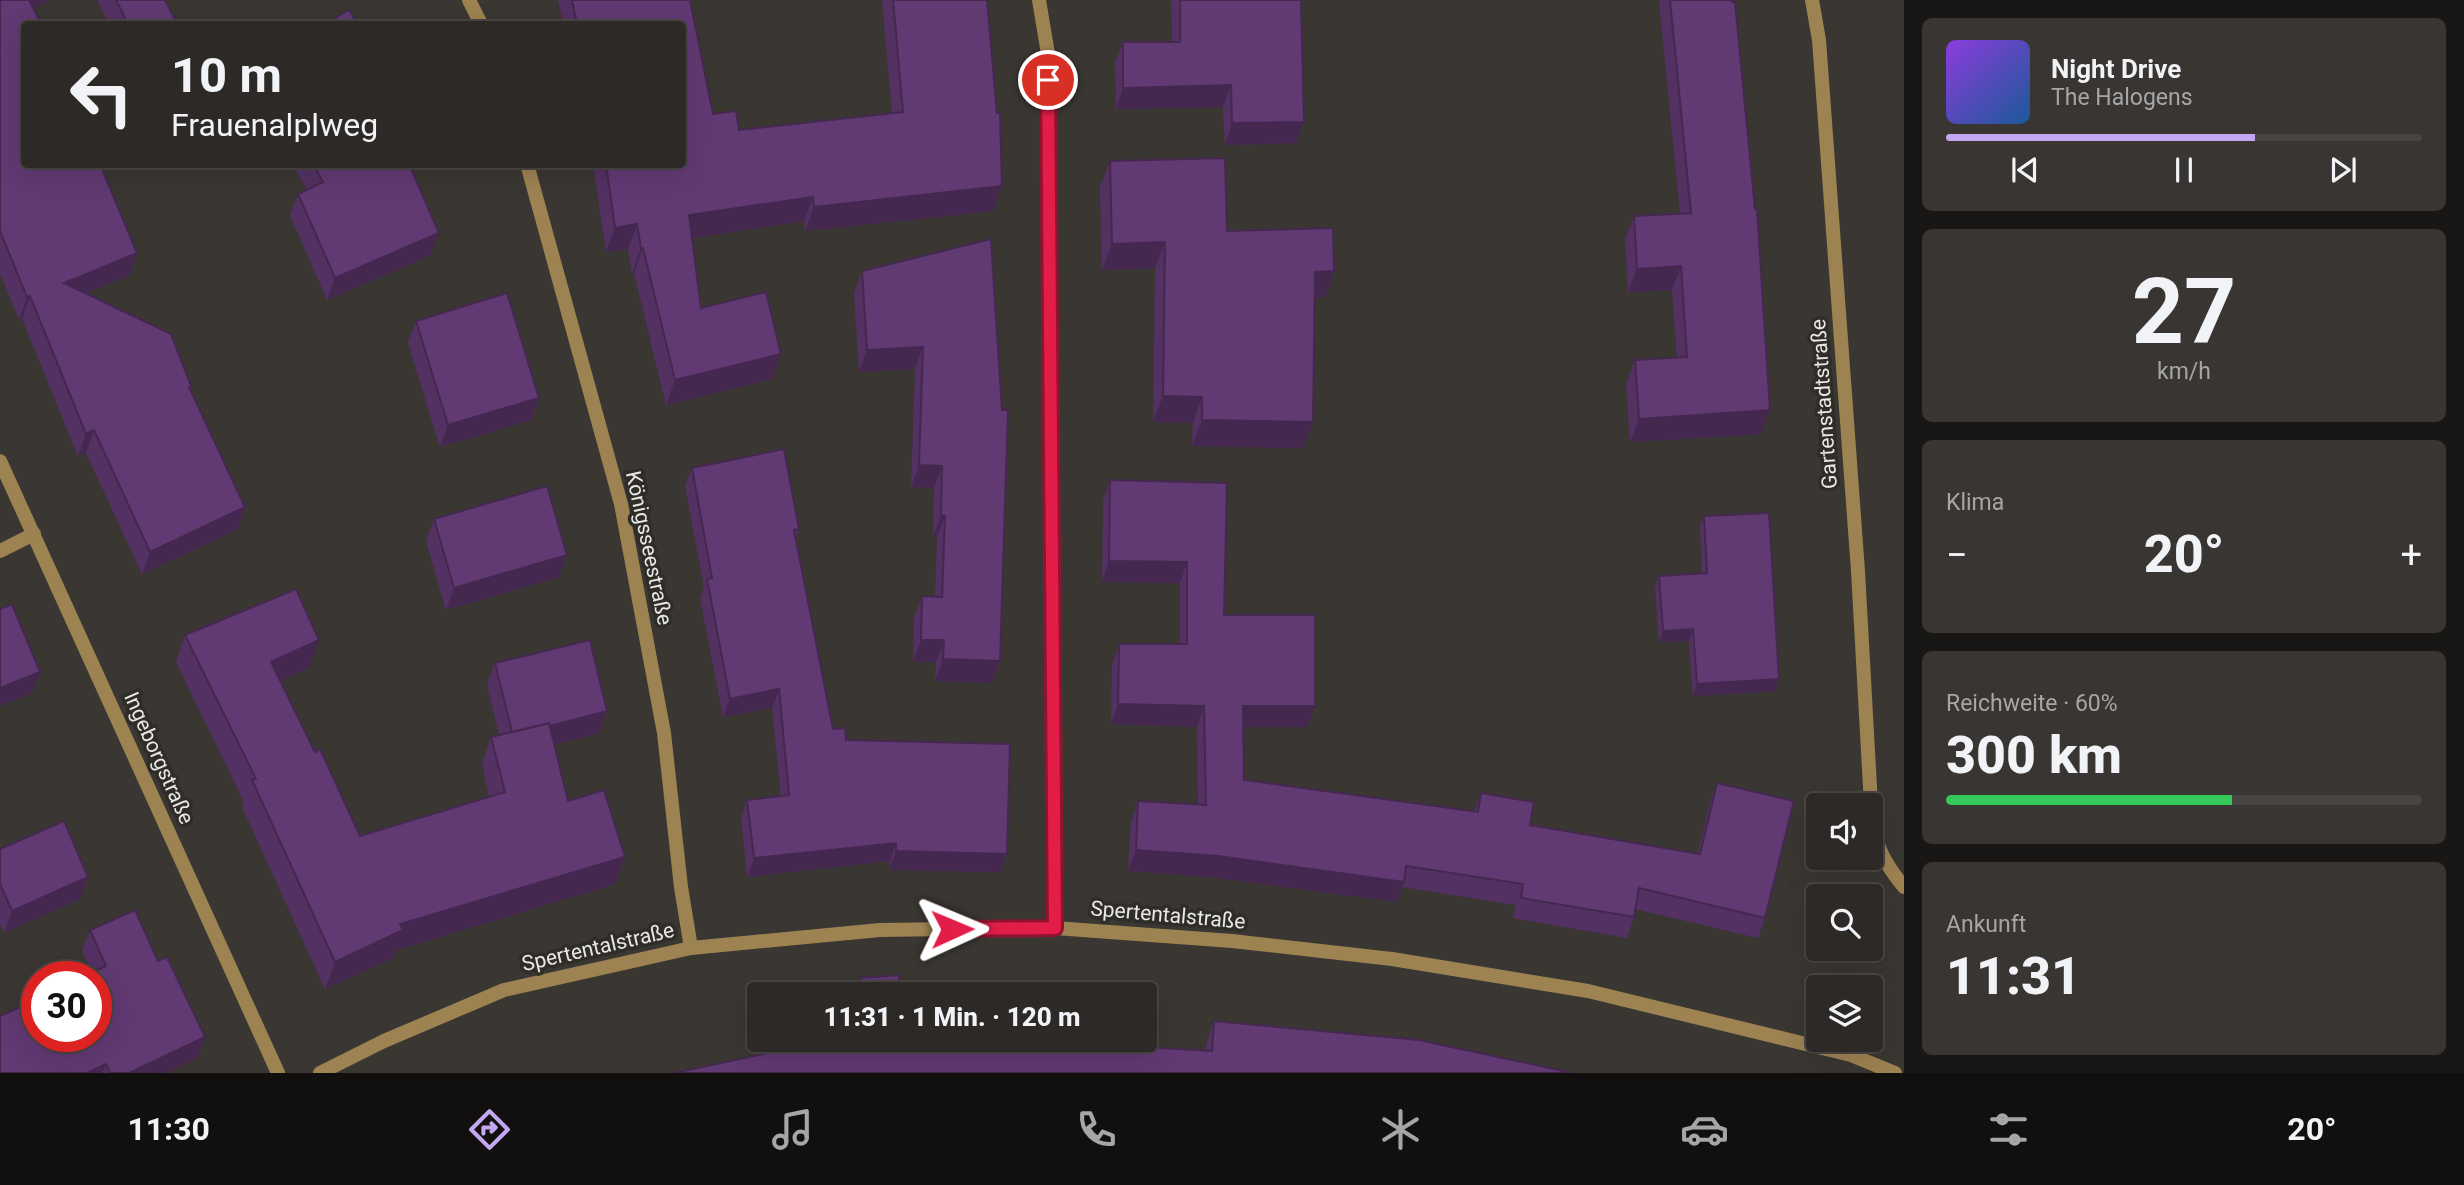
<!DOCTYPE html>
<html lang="de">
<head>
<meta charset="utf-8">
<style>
	:root { --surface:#2c2926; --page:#383532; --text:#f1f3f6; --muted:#a6a6a7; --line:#484543; --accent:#c3a7f2 }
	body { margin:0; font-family:Roboto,sans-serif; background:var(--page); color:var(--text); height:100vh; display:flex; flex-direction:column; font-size:26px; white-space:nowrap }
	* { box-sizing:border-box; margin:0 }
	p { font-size:23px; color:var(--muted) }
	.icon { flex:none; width:38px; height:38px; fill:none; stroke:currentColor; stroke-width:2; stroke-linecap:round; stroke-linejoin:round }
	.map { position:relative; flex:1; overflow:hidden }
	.sheet { display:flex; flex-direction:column; gap:18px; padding:18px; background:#181715; width:560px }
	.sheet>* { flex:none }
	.guide { position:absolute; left:21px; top:21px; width:665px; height:147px; border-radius:7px; box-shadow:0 7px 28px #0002,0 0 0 2px var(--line); background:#2c2926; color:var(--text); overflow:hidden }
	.buttons { position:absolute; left:1806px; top:793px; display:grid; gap:14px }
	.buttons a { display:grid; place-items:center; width:77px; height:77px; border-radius:7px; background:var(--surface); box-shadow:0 7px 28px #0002,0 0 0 2px var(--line); font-size:35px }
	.speed { position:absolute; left:21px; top:961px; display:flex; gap:14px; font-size:35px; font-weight:700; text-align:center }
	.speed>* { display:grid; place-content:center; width:91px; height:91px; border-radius:50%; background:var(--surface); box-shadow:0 7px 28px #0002,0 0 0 2px var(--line); line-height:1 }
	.speed .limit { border:10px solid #d22; background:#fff; color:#111 }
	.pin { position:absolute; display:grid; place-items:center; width:60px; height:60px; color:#fff; margin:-30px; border:4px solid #fff; border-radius:50%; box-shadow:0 2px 7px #0007 }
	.me { position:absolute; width:77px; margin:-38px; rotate:89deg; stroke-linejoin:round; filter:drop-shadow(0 0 5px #0008) }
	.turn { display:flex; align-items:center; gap:24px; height:147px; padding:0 35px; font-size:32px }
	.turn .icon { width:91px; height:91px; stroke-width:2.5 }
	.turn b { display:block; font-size:49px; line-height:60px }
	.big { font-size:52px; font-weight:800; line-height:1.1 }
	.sheet .card { flex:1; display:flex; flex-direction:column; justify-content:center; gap:10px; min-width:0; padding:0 24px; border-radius:10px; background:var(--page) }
	.sheet .dial { align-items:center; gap:0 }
	.dial b { font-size:91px; line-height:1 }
	.song { display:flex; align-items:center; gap:21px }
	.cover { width:84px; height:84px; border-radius:10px; background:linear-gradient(135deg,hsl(270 70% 55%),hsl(210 70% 35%)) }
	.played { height:7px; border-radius:4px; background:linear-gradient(90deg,var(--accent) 65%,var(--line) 65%) }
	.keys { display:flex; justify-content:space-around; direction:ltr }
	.heat { display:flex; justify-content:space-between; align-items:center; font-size:38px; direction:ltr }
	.charge { height:10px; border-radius:5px; background:linear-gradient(90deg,#34c759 60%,var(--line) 0) }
	.trip { position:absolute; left:747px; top:982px; width:410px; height:70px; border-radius:7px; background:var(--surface); box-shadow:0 7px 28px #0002,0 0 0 2px var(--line); font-weight:800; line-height:70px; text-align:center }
	.dock { display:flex; height:112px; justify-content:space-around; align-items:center; background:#12100f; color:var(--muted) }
	.dock .icon { width:49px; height:49px }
	.dock .active { color:var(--accent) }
	.dock b { font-size:32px; color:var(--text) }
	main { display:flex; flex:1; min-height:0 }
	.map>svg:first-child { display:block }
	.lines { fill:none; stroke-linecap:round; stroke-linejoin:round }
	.minor { stroke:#9d8252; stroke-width:14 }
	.tertiary { stroke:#9d8252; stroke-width:14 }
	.wall { fill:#533163 }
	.shaded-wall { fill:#442850 }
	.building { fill:#613973; stroke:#442850; stroke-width:2 }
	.route-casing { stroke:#92132f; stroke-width:18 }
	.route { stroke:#e11d48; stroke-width:12 }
	.labels { text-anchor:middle; stroke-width:7; stroke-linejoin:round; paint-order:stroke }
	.street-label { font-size:21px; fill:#eae8e5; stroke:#2f2d28 }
</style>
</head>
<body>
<main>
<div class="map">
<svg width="1904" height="1073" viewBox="0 0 1904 1073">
	<rect width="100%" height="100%" fill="#3a3732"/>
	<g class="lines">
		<g class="minor">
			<polyline points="469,0 481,24"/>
			<polyline points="1039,0 1048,54 1055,928"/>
			<polyline points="527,164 621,504 664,733 681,887 691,948"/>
			<polyline points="0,461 278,1073"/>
			<polyline points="0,551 34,534"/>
			<polyline points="320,1073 384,1041 504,990 691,948 880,930 1025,928 1055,928 1232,941 1392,959 1588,991 1851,1055 1895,1073"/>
		</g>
		<g class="tertiary">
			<polyline points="1812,0 1819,40 1858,571 1871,805"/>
			<path d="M 1871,808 C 1873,841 1883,862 1904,887"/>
		</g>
	</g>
	<g class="wall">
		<polygon points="0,0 51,0 33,8 137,253 129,276 86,293 191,386 190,389 245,507 237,530 142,574 86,453 78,456 22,319 19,320 0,273"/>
		<polygon points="97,0 165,0 177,24 109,24"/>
		<polygon points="558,0 690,0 713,114 739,130 892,113 882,0 987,0 993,211 805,231 804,221 692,238 701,308 772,379 666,405 634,273 632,273 628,249 606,252 593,164 682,164 682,24 563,24"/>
		<polygon points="1171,0 1301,0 1304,122 1296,143 1225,145 1223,107 1116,109 1115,63 1123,42 1172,42"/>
		<polygon points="1659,0 1732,0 1761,434 1630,442 1626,384 1635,360 1677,358 1672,290 1628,292 1625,240 1634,216 1680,213"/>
		<polygon points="1110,161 1227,231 1334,271 1325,297 1315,298 1313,422 1303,448 1192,446 1193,423 1153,422 1155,268 1102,270 1100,187"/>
		<polygon points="292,164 409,164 431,255 327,300 290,215 298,194 307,190"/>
		<polygon points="991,239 1000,661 992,683 935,681 936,662 913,662 914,618 922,596 935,597 937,537 933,537 934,488 911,487 915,369 859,372 854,293 862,271"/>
		<polygon points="416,321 539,398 531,420 440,447 408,343"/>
		<polygon points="692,468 799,529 796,538 833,729 1000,872 889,870 890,861 747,877 741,818 747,800 781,796 772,708 723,717 700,598 704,587 685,486"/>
		<polygon points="1110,480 1227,483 1224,615 1315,706 1307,727 1243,727 1244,780 1474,812 1481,793 1530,825 1698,853 1710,803 1717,783 1765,918 1758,938 1635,909 1634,917 1627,938 1513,918 1516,905 1402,887 1397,902 1211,877 1128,871 1131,822 1138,801 1198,805 1197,727 1111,724 1112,665 1119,644 1180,644 1180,583 1102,582 1103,501"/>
		<polygon points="1704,516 1779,679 1775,691 1693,696 1689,641 1659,642 1655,587 1659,576 1702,573 1700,527"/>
		<polygon points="434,519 559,577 446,610 426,541"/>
		<polygon points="185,635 310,667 280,681 315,752 360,836 489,797 482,764 491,737 499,735 487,685 495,663 607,711 599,733 555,744 568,801 625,857 615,884 396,950 393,958 325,989 242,807 244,802 176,662"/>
		<polygon points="0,849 80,899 4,933 0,924"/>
		<polygon points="90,930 158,961 205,1037 197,1058 166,1073 0,1073 92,973 82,951"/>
		<polygon points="860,978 900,994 854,994"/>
		<polygon points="1214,1021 1573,1073 769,1053 768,1040 1036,1040 1036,1041 1206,1050 1206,1045"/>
	</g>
	<g class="shaded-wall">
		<polygon points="23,0 51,0 18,15"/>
		<polygon points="1231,85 1223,107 1116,109 1123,88"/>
		<polygon points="1304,122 1296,143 1225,145 1232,123"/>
		<polygon points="1002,186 993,211 805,231 814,207"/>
		<polygon points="813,197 804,221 680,240 689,215"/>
		<polygon points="637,224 628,249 606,252 615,228"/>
		<polygon points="439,233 431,255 327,300 335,278"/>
		<polygon points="1165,242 1155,268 1102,270 1112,244"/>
		<polygon points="641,248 643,248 634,273 632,273"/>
		<polygon points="137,253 129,276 56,305 64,283"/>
		<polygon points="1681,266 1672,290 1628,292 1637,269"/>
		<polygon points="1334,271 1325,297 1306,298 1315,272"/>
		<polygon points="30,296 22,319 19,320 27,297"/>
		<polygon points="923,347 915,369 859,372 867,350"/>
		<polygon points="781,354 772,379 666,405 675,380"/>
		<polygon points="1163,396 1202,397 1193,423 1153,422"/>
		<polygon points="539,398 531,420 440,447 448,425"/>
		<polygon points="1770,410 1761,434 1630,442 1639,419"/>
		<polygon points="1202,420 1313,422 1303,448 1192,446"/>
		<polygon points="94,430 86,453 78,456 86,434"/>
		<polygon points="919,465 942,466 934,488 911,487"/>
		<polygon points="245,507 237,530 142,574 150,552"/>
		<polygon points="941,515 945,516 937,537 933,537"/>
		<polygon points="567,555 559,577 446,610 454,588"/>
		<polygon points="1109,561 1187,562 1180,583 1102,582"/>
		<polygon points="1693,629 1689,641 1659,642 1663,631"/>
		<polygon points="319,640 310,667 261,689 271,662"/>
		<polygon points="921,640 944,640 936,662 913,662"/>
		<polygon points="943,659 1000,661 992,683 935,681"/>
		<polygon points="40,672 32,693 0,706 0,688"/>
		<polygon points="1779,679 1775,691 1693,696 1697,684"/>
		<polygon points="779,689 772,708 723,717 730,699"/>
		<polygon points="1118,704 1204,706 1197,727 1111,724"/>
		<polygon points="1243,706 1315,706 1307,727 1236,727"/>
		<polygon points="607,711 599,733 505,757 513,735"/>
		<polygon points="896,843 890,861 747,877 754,858"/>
		<polygon points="1136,850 1218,856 1404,882 1397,902 1211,877 1128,871"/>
		<polygon points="896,851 1007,854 1000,872 889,870"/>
		<polygon points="625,857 615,884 396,950 393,958 325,989 335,962 400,924"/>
		<polygon points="88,877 80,899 4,933 12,911"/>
		<polygon points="205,1037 197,1058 166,1073 129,1073"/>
		<polygon points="106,1064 102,1073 87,1073"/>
	</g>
	<g class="building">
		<polygon points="0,0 29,0 41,24 24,24 24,164 100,164 137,253 64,283 171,334 191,386 189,387 245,507 150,552 94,430 86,434 30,296 27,297 0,231"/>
		<polygon points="116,0 165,0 177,24 128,24"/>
		<polygon points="572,0 690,0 713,114 736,111 739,130 903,112 893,0 987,0 997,113 1000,113 1002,186 814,207 813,197 689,215 701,308 766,292 781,354 675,380 643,248 641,248 637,224 615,228 606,164 682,164 682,24 577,24"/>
		<polygon points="1180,0 1301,0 1304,122 1232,123 1231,85 1123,88 1123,42 1180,42"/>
		<polygon points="1670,0 1732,0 1732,2 1735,2 1755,209 1757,209 1770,410 1639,419 1635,360 1687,357 1681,266 1637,269 1634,216 1691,213"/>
		<polygon points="349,10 358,24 325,24"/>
		<polygon points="1225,158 1227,231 1333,228 1334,271 1315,272 1313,422 1202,420 1202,397 1163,396 1165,242 1112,244 1110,161"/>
		<polygon points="313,164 409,164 439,233 335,278 298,194 323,182"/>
		<polygon points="991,239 1002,410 1008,410 1000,661 943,659 944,640 921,640 922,596 942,597 945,516 941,515 942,466 919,465 923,347 867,350 862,271"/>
		<polygon points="507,293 539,398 448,425 416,321"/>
		<polygon points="784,449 799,529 794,530 833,729 845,728 846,740 1010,744 1007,854 896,851 896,843 754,858 747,800 789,795 779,689 730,699 707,579 712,578 692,468"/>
		<polygon points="1110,480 1227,483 1224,615 1315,615 1315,706 1243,706 1244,780 1478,812 1481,793 1534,802 1530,825 1700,854 1717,783 1794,801 1765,918 1639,888 1634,917 1521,898 1523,884 1406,866 1404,882 1218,856 1136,850 1138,801 1206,805 1204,706 1118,704 1119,644 1187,644 1187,562 1109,561"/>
		<polygon points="547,486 567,555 454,588 434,519"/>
		<polygon points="1769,513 1779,679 1697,684 1693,629 1663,631 1659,576 1707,573 1704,516"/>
		<polygon points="296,589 319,640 271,662 315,752 320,749 360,836 505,792 491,737 549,723 568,801 604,790 625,857 400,924 403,930 335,962 252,780 256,779 185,635"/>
		<polygon points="12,604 40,672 0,688 0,609"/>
		<polygon points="590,640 607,711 550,726 549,723 512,732 495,663"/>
		<polygon points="64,821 88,877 12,911 0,884 0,849"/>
		<polygon points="135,910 158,961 167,957 205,1037 129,1073 110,1073 106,1064 87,1073 0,1073 0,1016 37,999 37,1036 96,1036 96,976 85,976 106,966 90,930"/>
		<polygon points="899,975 900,994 860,994 860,978"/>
		<polygon points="1214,1021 1419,1040 1573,1073 674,1073 778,1051 778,1040 1036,1040 1036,1041 1212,1051"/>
	</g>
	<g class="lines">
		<g class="route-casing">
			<polyline id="route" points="952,929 1055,928 1048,80"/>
		</g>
		<use href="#route" class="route"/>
	</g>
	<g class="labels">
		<g class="street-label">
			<text transform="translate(1824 404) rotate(-94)" y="7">Gartenstadtstraße</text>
			<text transform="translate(649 548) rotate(78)" y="7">Königsseestraße</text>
			<text transform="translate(159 758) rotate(66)" y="7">Ingeborgstraße</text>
			<text transform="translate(1168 915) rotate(5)" y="7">Spertentalstraße</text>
			<text transform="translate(598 947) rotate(-13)" y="7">Spertentalstraße</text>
		</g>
	</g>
</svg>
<div class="buttons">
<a><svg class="icon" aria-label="sound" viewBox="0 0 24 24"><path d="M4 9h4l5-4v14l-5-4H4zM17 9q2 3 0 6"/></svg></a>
<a><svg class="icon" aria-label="search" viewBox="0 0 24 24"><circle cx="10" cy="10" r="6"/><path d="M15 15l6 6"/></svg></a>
<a><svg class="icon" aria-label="layers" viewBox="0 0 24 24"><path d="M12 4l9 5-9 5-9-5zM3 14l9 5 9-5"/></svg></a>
</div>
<div class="speed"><div class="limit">30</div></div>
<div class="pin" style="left:1048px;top:80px;background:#d93025"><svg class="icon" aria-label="arrive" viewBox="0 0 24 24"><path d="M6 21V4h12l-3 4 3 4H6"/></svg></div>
<svg class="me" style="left:952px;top:929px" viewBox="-20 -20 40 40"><path d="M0-17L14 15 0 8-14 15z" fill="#e11d48" stroke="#fff" stroke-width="4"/></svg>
<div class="trip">11:31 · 1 Min. · 120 m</div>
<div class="guide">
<div class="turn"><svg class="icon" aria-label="left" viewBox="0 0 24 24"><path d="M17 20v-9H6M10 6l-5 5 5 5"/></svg><div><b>10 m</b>Frauenalplweg</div></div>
</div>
</div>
<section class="sheet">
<div class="card">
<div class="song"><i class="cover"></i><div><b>Night Drive</b><p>The Halogens</p></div></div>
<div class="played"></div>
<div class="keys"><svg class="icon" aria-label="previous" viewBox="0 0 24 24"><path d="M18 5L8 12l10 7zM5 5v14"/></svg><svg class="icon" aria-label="pause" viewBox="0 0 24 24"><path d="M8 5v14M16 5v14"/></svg><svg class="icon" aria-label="next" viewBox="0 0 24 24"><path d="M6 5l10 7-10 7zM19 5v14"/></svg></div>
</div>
<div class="card dial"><b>27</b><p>km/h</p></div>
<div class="card"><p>Klima</p>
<div class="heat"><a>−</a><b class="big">20°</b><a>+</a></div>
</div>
<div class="card"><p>Reichweite · 60%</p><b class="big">300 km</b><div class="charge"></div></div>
<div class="card"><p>Ankunft</p><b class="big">11:31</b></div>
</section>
</main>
<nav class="dock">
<b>11:30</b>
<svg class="icon active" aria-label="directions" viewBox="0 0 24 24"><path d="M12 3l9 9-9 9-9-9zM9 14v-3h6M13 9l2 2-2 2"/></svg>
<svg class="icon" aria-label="music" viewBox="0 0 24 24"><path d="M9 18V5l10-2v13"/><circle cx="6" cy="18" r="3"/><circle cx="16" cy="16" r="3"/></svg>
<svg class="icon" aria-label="phone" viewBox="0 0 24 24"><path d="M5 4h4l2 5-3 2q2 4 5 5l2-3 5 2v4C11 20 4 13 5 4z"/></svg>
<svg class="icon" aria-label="climate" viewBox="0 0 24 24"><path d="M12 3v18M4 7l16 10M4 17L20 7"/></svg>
<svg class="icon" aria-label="car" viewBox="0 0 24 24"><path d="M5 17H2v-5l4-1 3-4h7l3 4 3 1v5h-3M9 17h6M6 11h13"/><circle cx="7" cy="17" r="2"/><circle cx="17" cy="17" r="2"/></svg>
<svg class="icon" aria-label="filters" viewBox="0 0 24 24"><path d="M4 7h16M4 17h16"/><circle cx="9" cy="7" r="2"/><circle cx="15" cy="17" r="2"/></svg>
<b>20°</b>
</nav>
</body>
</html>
